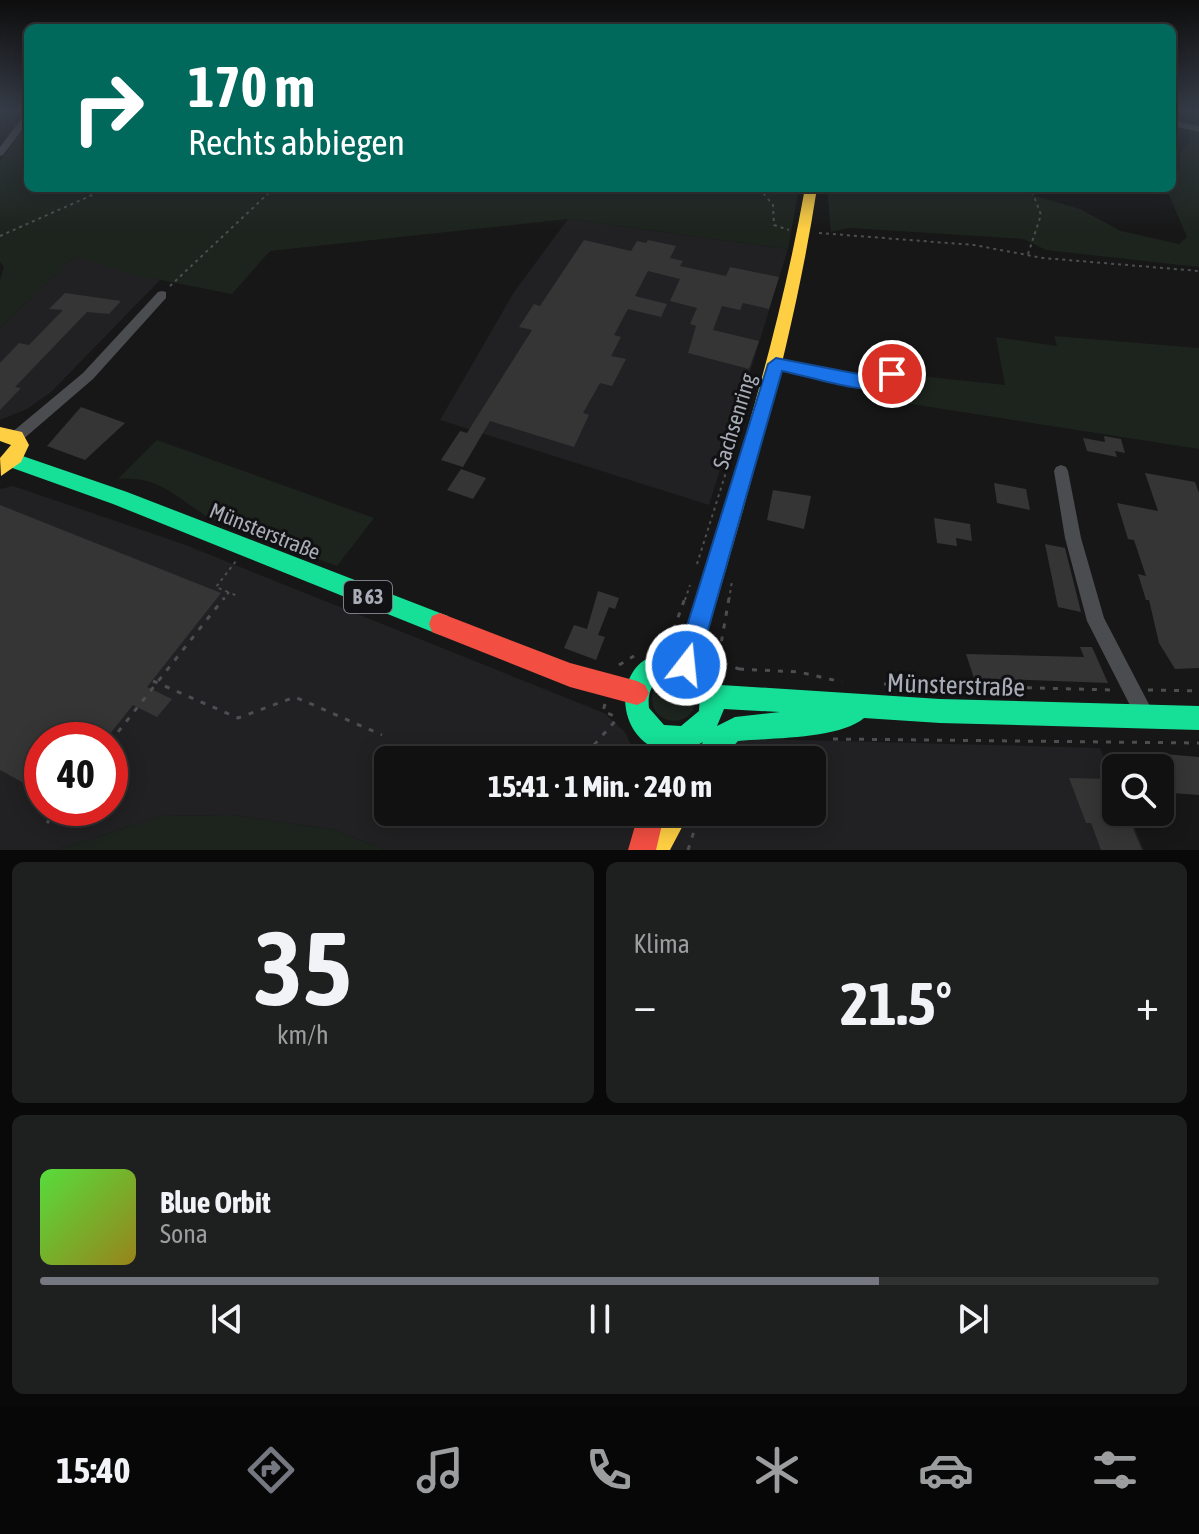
<!DOCTYPE html>
<html lang="de">
<head>
<meta charset="utf-8">
<style>
	:root { --surface:#111; --page:#1e1f1f; --text:#f1f3f6; --muted:#9c9d9f; --line:#303131; --accent:#757880 }
	body { margin:0; font-family:"Asap Condensed",sans-serif; background:var(--page); color:var(--text); height:100vh; display:flex; flex-direction:column; font-size:30px; white-space:nowrap }
	* { box-sizing:border-box; margin:0 }
	p { font-size:26px; color:var(--muted) }
	.icon { flex:none; width:44px; height:44px; fill:none; stroke:currentColor; stroke-width:2; stroke-linecap:round; stroke-linejoin:round }
	.map { position:relative; height:850px; overflow:hidden }
	.side { display:flex; flex-direction:column; gap:12px; padding:12px; background:#090909; flex:1 }
	.side>* { flex:none }
	.top-card { position:absolute; left:24px; top:24px; width:1152px; height:168px; border-radius:12px; box-shadow:0 4px 20px #0003,0 0 0 2px var(--line); background:#00695c; color:#fff; overflow:hidden }
	.fabs { position:absolute; left:1102px; top:754px; display:grid; gap:16px }
	.fabs a { display:grid; place-items:center; width:72px; height:72px; border-radius:12px; background:var(--surface); box-shadow:0 4px 20px #0003,0 0 0 2px var(--line); font-size:40px }
	.speed { position:absolute; left:24px; top:722px; display:flex; gap:16px; font-size:40px; font-weight:700; text-align:center }
	.speed>* { display:grid; place-content:center; width:104px; height:104px; border-radius:50%; background:var(--surface); box-shadow:0 4px 20px #0003,0 0 0 2px var(--line); line-height:1 }
	.speed .limit { border:12px solid #d22; background:#fff; color:#111 }
	.pin { position:absolute; display:grid; place-items:center; width:68px; height:68px; color:#fff; margin:-34px; border:4px solid #fff; border-radius:50%; box-shadow:0 2px 8px #0007 }
	.me { position:absolute; width:88px; margin:-44px; rotate:16deg; stroke-linejoin:round; filter:drop-shadow(0 0 6px #0008) }
	.turn { display:flex; align-items:center; gap:28px; height:168px; padding:0 32px; font-size:36px }
	.turn .icon { width:104px; height:104px; stroke-width:2.5 }
	.turn b { display:block; font-size:56px; line-height:68px }
	.big { font-size:60px; font-weight:700; line-height:1.1 }
	.side .card { flex:1; display:flex; flex-direction:column; justify-content:center; gap:12px; min-width:0; padding:0 28px; border-radius:12px; background:var(--page) }
	.side .dial { align-items:center; gap:0 }
	.dial b { font-size:104px; line-height:1 }
	.song { display:flex; align-items:center; gap:24px }
	.cover { width:96px; height:96px; border-radius:12px; background:linear-gradient(135deg,hsl(110 70% 55%),hsl(50 70% 35%)) }
	.played { height:8px; border-radius:4px; background:linear-gradient(90deg,var(--accent) 75%,var(--line) 75%) }
	.keys { display:flex; justify-content:space-around; direction:ltr }
	.heat { display:flex; justify-content:space-between; align-items:center; font-size:44px; direction:ltr }
	.side .tiles { flex:1; display:grid; gap:12px; grid-template-columns:1fr 1fr }
	.card:last-child { grid-column:span 2 }
	.trip { position:absolute; left:374px; top:746px; width:452px; height:80px; border-radius:12px; background:var(--surface); box-shadow:0 4px 20px #0003,0 0 0 2px var(--line); font-weight:700; line-height:80px; text-align:center }
	.menu { display:flex; height:128px; justify-content:space-around; align-items:center; background:#070707; color:var(--muted) }
	.menu .icon { width:56px; height:56px }
	.menu .selected { color:var(--accent) }
	.menu b { font-size:36px; color:var(--text) }
	.map>svg:first-child { display:block }
	.built { fill:#212123; fill-rule:evenodd }
	.green { fill:#1d241e }
	.building { fill:#353536 }
	.lines { fill:none; stroke-linecap:round; stroke-linejoin:round }
	.path-far1 { stroke:#4d4e52; stroke-width:2; stroke-dasharray:3 4; stroke-linecap:butt }
	.path { stroke:#4d4e52; stroke-width:3; stroke-dasharray:5 8; stroke-linecap:butt }
	.lane { stroke:#4b4c50; stroke-width:6 }
	.street { fill:#4b4c50; fill-rule:evenodd }
	.fast { fill:#16e098; fill-rule:evenodd }
	.slow { fill:#ffcf43; fill-rule:evenodd }
	.jam { fill:#f24e42; fill-rule:evenodd }
	.route { fill:#1a73e8; stroke:#114b97; stroke-width:2 }
	.labels { text-anchor:middle; stroke-width:6; stroke-linejoin:round; paint-order:stroke }
	.shield { fill:#111113; stroke:#7b7e86; stroke-width:2 }
	.shield-label { font-size:20px; font-weight:bold; fill:#a8adb8 }
	.street-label { font-size:22px; fill:#a8adb8; stroke:#111113 }
	.near-street-label { font-size:26px; fill:#a8adb8; stroke:#111113 }
</style>
</head>
<body>
<div class="map">
<svg width="1199" height="850" viewBox="0 0 1199 850">
	<rect width="100%" height="100%" fill="#171717"/>
	<g class="built">
		<polygon points="568,219 788,249 709,505 440,420 514,292"/>
		<polygon points="75,256 160,280 51,392 27,409 0,420 0,328"/>
		<path d="M 13,486 L 183,544 L 604,713 L 625,732 L 635,753 L 655,760 L 388,760 L 388,812 L 812,812 L 812,760 L 691,760 L 722,738 L 1100,748 L 1116,785 L 1116,812 L 1128,812 L 1144,850 L 385,850 L 335,830 L 232,815 L 162,816 L 56,850 L 0,850 L 0,489 ZM 42,740 L 110,740 L 110,808 L 42,808 Z"/>
	</g>
	<g class="green">
		<polygon points="28,124 28,188 799,188 788,249 568,219 270,251 232,294 135,275 75,256 0,328 0,280 4,267 0,262 0,161"/>
		<polygon points="1191,129 1199,131 1199,267 1046,250 1024,239 849,228 831,232 827,188 1015,190 1080,209 1121,231 1179,244 1187,237 1166,188 1172,188 1172,173 1179,170 1180,153 1188,144"/>
		<polygon points="1054,336 1199,348 1199,449 911,404 911,375 1005,385 996,337 1057,346"/>
		<path d="M 157,440 L 374,518 L 337,566 C 297,551 251,540 213,520 C 180,502 162,475 118,479 Z"/>
		<circle cx="674" cy="699" r="22"/>
		<polygon points="232,815 335,830 385,850 56,850 162,816"/>
	</g>
	<g class="building">
		<polygon points="584,240 631,251 637,241 646,243 648,240 676,246 670,258 683,261 680,266 726,276 730,267 779,277 769,309 743,303 740,310 722,306 713,330 759,341 749,369 688,353 696,326 690,324 697,308 670,301 680,279 648,271 635,296 667,304 661,317 628,309 614,335 621,337 611,356 626,359 612,386 600,383 583,413 589,415 574,447 490,421 463,467 441,460 460,431 467,433 532,330 519,327 534,304 540,306"/>
		<polygon points="65,293 121,301 109,314 87,312 15,387 21,388 0,410 0,363 19,343 29,345 63,310 49,309"/>
		<polygon points="81,407 125,423 85,460 47,446"/>
		<polygon points="1104,436 1121,439 1125,453 1115,451 1117,457 1087,451 1083,438 1105,442"/>
		<polygon points="461,469 486,478 473,499 447,490"/>
		<polygon points="1145,473 1195,482 1199,493 1199,668 1175,669 1159,643 1149,600 1146,600 1138,574 1146,576 1134,540 1128,539 1117,503 1158,511"/>
		<polygon points="994,483 1026,489 1030,510 997,503"/>
		<polygon points="773,490 811,496 804,529 767,520"/>
		<polygon points="0,505 221,593 147,687 172,699 157,717 133,705 105,740 42,740 42,793 0,770"/>
		<polygon points="934,518 970,524 972,541 956,538 957,546 937,543"/>
		<polygon points="1045,544 1065,548 1081,612 1058,607"/>
		<polygon points="598,591 619,598 615,609 609,607 598,635 605,637 596,660 564,648 574,625 587,629"/>
		<polygon points="1080,647 1092,647 1108,683 974,678 966,654 1084,657"/>
		<polygon points="1152,753 1199,757 1199,795 1171,793 1173,798 1160,798 1160,768 1137,768 1130,754"/>
		<polygon points="1069,778 1112,779 1116,789 1116,812 1126,812 1142,850 1101,850 1091,823 1086,823"/>
	</g>
	<g class="lines">
		<g class="path-far1">
			<polyline points="182,188 200,191 243,188"/>
			<polyline points="759,188 773,205 774,225 789,230"/>
			<polyline points="819,233 974,245 1043,258 1199,271"/>
			<polyline points="0,236 108,188"/>
			<polyline points="1028,254 1041,215 1031,188"/>
			<polyline points="170,286 274,188"/>
			<polyline points="697,564 741,425"/>
			<polyline points="228,592 216,587 236,561"/>
			<polyline points="223,600 229,592 237,596"/>
			<polyline points="685,600 690,585"/>
			<polyline points="729,600 732,581"/>
		</g>
		<g class="path">
			<polyline points="729,598 720,650 726,664 739,669 739,675"/>
			<polyline points="654,645 672,634 685,598"/>
			<polyline points="619,665 634,656"/>
			<polyline points="739,669 799,672 842,682"/>
			<polyline points="153,681 238,718 295,697 382,735"/>
			<polyline points="884,684 1114,690"/>
			<polyline points="1148,690 1199,691"/>
			<polyline points="605,704 603,711 616,717"/>
			<polyline points="833,739 1199,743"/>
			<polyline points="110,742 224,598"/>
			<polyline points="594,745 617,719"/>
			<polyline points="634,745 636,760"/>
			<polyline points="596,751 615,760"/>
			<polyline points="47,823 58,808"/>
			<polyline points="688,850 700,812"/>
		</g>
		<polyline class="lane" points="778,364 858,381 886,382 892,374 893,348"/>
		<g class="street">
			<polygon points="28,113 28,122 3,155 0,156 0,147 25,114"/>
			<polygon points="1172,120 1199,126 1199,132 1172,126"/>
			<polygon points="162,291 166,292 166,298 93,379 21,441 11,441 9,437 11,433 83,373 158,292"/>
			<polygon points="1061,465 1066,467 1068,471 1081,538 1104,618 1155,716 1153,723 1146,725 1139,723 1087,621 1065,538 1054,471 1056,467"/>
		</g>
		<g class="fast">
			<polygon points="11,452 127,492 440,613 448,616 451,624 448,632 440,635 113,504 4,465 2,460 4,455"/>
			<path d="M 678,651 L 707,663 L 721,685 L 940,699 L 1199,706 L 1199,730 L 940,723 L 864,718 C 840,739 770,738 738,741 L 721,760 L 692,760 L 703,742 C 620,787 591,650 678,651 ZM 670,674 L 687,677 L 700,694 L 699,711 L 681,726 L 664,725 L 649,708 C 647,692 653,678 670,674 ZM 724,709 L 780,712 L 735,717 L 717,726 Z"/>
		</g>
		<g class="slow">
			<path d="M 805,188 L 817,188 C 792,351 744,507 698,665 L 694,673 L 686,677 L 678,673 L 674,665 C 725,507 776,351 805,188 Z"/>
			<polygon points="0,427 22,432 29,445 21,462 1,476 0,458 11,445 0,441"/>
			<polygon points="662,812 690,812 670,850 641,850"/>
		</g>
		<g class="jam">
			<polygon points="440,613 570,663 637,681 645,685 649,693 645,701 637,705 570,687 432,632 429,624 432,616"/>
			<polygon points="639,812 665,812 656,850 628,850"/>
		</g>
	</g>
	<linearGradient id="sky" x2="0" y2="1"><stop stop-color="#0d0d0d"/><stop offset="0.48" stop-color="#363c47"/><stop offset="1" stop-color="#363c47" stop-opacity="0"/></linearGradient>
	<rect width="1199" height="230" fill="url(#sky)"/>
	<path class="route" d="M 776,358 L 858,374 L 881,375 L 892,368 L 901,374 C 898,379 894,386 888,388 C 865,395 808,376 782,371 L 698,665 L 695,673 L 686,677 L 678,673 L 675,665 L 768,364 Z"/>
	<g class="labels">
		<rect class="shield" x="344" y="581" width="48" height="32" rx="6"/>
		<g class="shield-label">
			<text x="368" y="604">B 63</text>
		</g>
		<g class="street-label">
			<text transform="translate(734 421) rotate(-73)" y="8">Sachsenring</text>
			<text transform="translate(265 531) rotate(22)" y="8">Münsterstraße</text>
		</g>
		<g class="near-street-label">
			<text transform="translate(956 685) rotate(2)" y="9">Münsterstraße</text>
		</g>
	</g>
</svg>
<div class="fabs">
<a><svg class="icon" aria-label="search" viewBox="0 0 24 24"><circle cx="10" cy="10" r="6"/><path d="M15 15l6 6"/></svg></a>
</div>
<div class="speed"><div class="limit">40</div></div>
<div class="pin" style="left:892px;top:374px;background:#d93025"><svg class="icon" aria-label="arrive" viewBox="0 0 24 24"><path d="M6 21V4h12l-3 4 3 4H6"/></svg></div>
<svg class="me" style="left:686px;top:665px" viewBox="-20 -20 40 40"><circle r="17" fill="#1a73e8" stroke="#fff" stroke-width="3"/><path d="M0-11L8 9 0 5-8 9z" fill="#fff"/></svg>
<div class="trip">15:41 · 1 Min. · 240 m</div>
<div class="top-card">
<div class="turn"><svg class="icon" aria-label="right" viewBox="0 0 24 24"><path d="M7 20v-9h11M14 6l5 5-5 5"/></svg><div><b>170 m</b>Rechts abbiegen</div></div>
</div>
</div>
<section class="side">
<div class="tiles">
<div class="card dial"><b>35</b><p>km/h</p></div>
<div class="card"><p>Klima</p>
<div class="heat"><a>−</a><b class="big">21.5°</b><a>+</a></div>
</div>
<div class="card">
<div class="song"><i class="cover"></i><div><b>Blue Orbit</b><p>Sona</p></div></div>
<div class="played"></div>
<div class="keys"><svg class="icon" aria-label="previous" viewBox="0 0 24 24"><path d="M18 5L8 12l10 7zM5 5v14"/></svg><svg class="icon" aria-label="pause" viewBox="0 0 24 24"><path d="M8 5v14M16 5v14"/></svg><svg class="icon" aria-label="next" viewBox="0 0 24 24"><path d="M6 5l10 7-10 7zM19 5v14"/></svg></div>
</div>
</div>
</section>
<nav class="menu">
<b>15:40</b>
<svg class="icon selected" aria-label="directions" viewBox="0 0 24 24"><path d="M12 3l9 9-9 9-9-9zM9 14v-3h6M13 9l2 2-2 2"/></svg>
<svg class="icon" aria-label="music" viewBox="0 0 24 24"><path d="M9 18V5l10-2v13"/><circle cx="6" cy="18" r="3"/><circle cx="16" cy="16" r="3"/></svg>
<svg class="icon" aria-label="phone" viewBox="0 0 24 24"><path d="M5 4h4l2 5-3 2q2 4 5 5l2-3 5 2v4C11 20 4 13 5 4z"/></svg>
<svg class="icon" aria-label="climate" viewBox="0 0 24 24"><path d="M12 3v18M4 7l16 10M4 17L20 7"/></svg>
<svg class="icon" aria-label="car" viewBox="0 0 24 24"><path d="M5 17H2v-5l4-1 3-4h7l3 4 3 1v5h-3M9 17h6M6 11h13"/><circle cx="7" cy="17" r="2"/><circle cx="17" cy="17" r="2"/></svg>
<svg class="icon" aria-label="filters" viewBox="0 0 24 24"><path d="M4 7h16M4 17h16"/><circle cx="9" cy="7" r="2"/><circle cx="15" cy="17" r="2"/></svg>
</nav>
</body>
</html>
